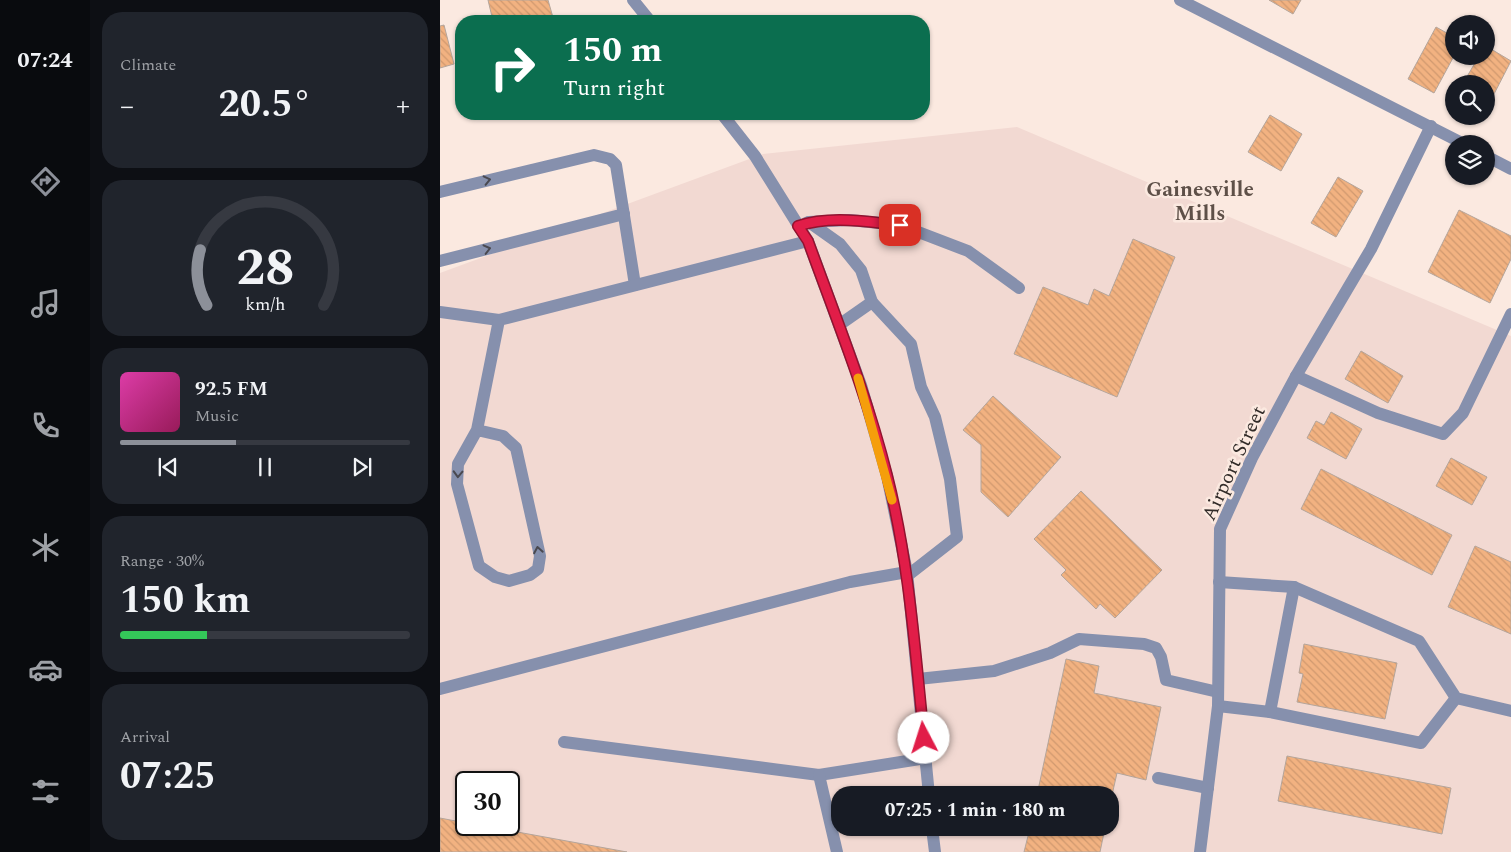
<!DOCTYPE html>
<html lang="en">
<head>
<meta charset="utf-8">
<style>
	:root { --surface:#171b24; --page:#20242c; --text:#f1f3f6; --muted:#9ea1a6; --line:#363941; --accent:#8c9099 }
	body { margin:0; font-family:Spectral,serif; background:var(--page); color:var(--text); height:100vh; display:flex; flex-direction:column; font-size:19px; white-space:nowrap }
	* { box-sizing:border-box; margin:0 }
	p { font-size:16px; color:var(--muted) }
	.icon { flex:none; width:28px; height:28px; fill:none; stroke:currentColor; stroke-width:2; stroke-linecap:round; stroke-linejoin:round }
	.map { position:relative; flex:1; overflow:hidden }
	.sheet { display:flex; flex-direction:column; gap:12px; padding:12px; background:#0d0f14; width:350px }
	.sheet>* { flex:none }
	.top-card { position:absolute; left:15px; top:15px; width:475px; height:105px; border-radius:20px; box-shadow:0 1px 4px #0004; background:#0b6e4f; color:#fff; overflow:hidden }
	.tools { position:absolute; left:1005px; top:15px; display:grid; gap:10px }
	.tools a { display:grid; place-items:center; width:50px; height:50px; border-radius:50%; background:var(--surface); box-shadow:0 1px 4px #0004; font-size:25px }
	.speed { position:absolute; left:15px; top:771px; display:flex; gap:10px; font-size:25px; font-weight:700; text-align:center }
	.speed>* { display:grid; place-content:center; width:65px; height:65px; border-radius:50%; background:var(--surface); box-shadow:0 1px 4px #0004; line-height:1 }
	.speed .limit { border:2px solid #111; border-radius:8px; background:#fff; color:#111 }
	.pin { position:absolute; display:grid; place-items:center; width:42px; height:42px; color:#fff; margin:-21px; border-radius:10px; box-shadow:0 2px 8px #0006 }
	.me { position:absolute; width:55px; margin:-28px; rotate:355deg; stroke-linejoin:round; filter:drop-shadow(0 0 4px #0008) }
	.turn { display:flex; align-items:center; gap:18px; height:105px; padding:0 25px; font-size:22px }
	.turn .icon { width:65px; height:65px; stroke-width:2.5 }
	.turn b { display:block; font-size:35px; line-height:42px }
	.big { font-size:38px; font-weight:700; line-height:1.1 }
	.sheet .card { flex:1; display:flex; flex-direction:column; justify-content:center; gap:8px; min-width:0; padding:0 18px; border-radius:20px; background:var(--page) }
	.sheet .dial { align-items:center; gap:0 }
	.dial svg { height:130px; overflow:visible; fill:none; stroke:var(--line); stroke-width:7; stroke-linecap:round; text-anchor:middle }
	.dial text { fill:var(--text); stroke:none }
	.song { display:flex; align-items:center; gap:15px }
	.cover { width:60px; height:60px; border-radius:8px; background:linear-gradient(135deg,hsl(320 70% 55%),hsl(330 70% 35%)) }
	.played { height:5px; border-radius:2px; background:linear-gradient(90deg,var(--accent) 40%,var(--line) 40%) }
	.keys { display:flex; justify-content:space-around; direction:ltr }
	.heat { display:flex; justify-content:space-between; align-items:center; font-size:28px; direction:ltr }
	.charge { height:8px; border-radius:4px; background:linear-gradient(90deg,#34c759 30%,var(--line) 0) }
	.trip { position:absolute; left:391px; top:786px; width:288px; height:50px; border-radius:20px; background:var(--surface); box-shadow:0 1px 4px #0004; font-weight:700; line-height:50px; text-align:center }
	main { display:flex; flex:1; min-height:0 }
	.menu { display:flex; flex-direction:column; width:90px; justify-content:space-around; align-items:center; background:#090b0e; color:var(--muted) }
	.menu .icon { width:35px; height:35px }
	.menu .active { color:var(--accent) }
	.menu b { font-size:22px; color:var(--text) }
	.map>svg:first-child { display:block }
	.commercial { fill:#f2d9d2; fill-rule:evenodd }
	.building { fill:url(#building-back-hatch); stroke:#b4a59b }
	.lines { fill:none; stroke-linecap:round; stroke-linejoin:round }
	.minor { stroke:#8690ad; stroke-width:12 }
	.oneway { stroke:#4a4950 }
	.route-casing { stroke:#92132f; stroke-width:12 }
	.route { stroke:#e11d48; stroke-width:9 }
	.slow { stroke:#f59e0b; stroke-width:9 }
	.labels { text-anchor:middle; stroke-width:5; stroke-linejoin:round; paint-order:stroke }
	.street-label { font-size:20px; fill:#312b28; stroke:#fbe9e0 }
	.neighbourhood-label { font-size:21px; font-weight:bold; fill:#5e5048; stroke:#fbe9e0 }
</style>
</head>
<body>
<main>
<nav class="menu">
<b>07:24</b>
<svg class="icon active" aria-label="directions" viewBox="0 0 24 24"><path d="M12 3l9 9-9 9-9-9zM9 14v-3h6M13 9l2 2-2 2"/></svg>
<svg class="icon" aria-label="music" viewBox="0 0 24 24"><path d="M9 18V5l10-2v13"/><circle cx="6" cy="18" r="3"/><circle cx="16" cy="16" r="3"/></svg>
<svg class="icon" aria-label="phone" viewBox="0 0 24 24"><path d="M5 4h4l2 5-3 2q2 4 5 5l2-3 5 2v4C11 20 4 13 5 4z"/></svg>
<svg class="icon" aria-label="climate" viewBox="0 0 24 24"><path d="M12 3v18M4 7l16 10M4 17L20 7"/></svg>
<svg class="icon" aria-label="car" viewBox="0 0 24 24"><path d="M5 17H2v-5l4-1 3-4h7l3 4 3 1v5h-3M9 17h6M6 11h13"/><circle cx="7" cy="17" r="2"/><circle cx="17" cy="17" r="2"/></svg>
<svg class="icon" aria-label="filters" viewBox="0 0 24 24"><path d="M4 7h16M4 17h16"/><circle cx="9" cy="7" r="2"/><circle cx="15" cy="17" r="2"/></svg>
</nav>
<section class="sheet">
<div class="card"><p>Climate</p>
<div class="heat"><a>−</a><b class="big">20.5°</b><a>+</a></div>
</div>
<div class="card dial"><svg viewBox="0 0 100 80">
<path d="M14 69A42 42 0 1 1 86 69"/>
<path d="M14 69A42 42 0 0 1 10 35" stroke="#8c9099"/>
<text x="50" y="56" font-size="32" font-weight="700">28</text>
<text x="50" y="72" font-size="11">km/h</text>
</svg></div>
<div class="card">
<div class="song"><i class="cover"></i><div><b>92.5 FM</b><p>Music</p></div></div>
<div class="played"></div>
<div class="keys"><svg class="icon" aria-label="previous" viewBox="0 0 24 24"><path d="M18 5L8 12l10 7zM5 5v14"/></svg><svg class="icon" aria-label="pause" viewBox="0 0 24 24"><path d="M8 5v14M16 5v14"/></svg><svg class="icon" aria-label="next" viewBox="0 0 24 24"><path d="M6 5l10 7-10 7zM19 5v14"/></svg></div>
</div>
<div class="card"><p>Range · 30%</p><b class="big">150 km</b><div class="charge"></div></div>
<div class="card"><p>Arrival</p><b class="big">07:25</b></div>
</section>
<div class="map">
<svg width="1071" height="852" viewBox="0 0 1071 852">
	<defs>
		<pattern id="building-back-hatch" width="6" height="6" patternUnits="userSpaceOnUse" patternTransform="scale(1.25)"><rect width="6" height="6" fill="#f2b281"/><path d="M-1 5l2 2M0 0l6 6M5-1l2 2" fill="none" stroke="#d0996f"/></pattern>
	</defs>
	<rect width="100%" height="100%" fill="#fbe9e0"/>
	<path class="commercial" d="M 577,127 L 1071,336 L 1071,852 L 0,852 L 0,273 L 323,154 ZM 26,782 L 69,782 L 69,825 L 26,825 ZM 400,795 L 670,795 L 670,828 L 400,828 Z"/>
	<g class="building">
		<polygon points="48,0 108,0 114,21 53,21"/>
		<polygon points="829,0 861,0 853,14"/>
		<polygon points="4,25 14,64 0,68 0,26"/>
		<polygon points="996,27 1014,37 1014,56 994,93 968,79"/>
		<polygon points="1046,46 1071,61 1053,96 1046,92 1046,84 1032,84 1025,80 1039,56 1046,56"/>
		<polygon points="830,115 862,134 841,171 808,152"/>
		<polygon points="898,177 923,191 896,237 871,223"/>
		<polygon points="1019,210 1071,236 1071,259 1050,303 988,272"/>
		<polygon points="693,239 735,257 677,397 574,354 603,287 648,305 654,289 669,296"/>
		<polygon points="921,351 963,376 948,403 905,379"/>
		<polygon points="553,396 621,457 568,517 541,492 541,445 523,430"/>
		<polygon points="891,412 922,429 906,459 867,438 876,421 884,425"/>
		<polygon points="1011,458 1047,477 1032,505 996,486"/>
		<polygon points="881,469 1012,535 992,575 861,509"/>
		<polygon points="641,491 722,570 675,618 660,604 656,609 621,575 626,570 594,539"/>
		<polygon points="1035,546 1071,562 1071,634 1008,607"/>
		<polygon points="864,644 957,663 945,719 857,702 863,674 859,673"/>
		<polygon points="626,659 659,666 654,693 721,707 706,780 677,773 670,804 670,795 597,795"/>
		<polygon points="847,756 1011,788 1002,834 838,801"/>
		<polygon points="0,818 26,823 26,825 39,825 187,852 0,852"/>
		<polygon points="590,828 665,828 660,852 584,852"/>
	</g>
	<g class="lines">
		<g class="minor">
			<polyline points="193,0 210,21"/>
			<polyline points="740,0 1024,144"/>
			<polyline points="282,114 315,156 368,241 421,385 447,476 467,572 489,795"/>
			<polyline points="1046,156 1071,169"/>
			<polyline points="0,192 154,155 170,159 176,165 195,285"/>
			<polyline points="369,222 409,220 460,225 528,251 579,288"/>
			<polyline points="366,223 369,222 400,244 421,270 432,302"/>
			<polyline points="0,261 184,214"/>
			<polyline points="0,312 59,320"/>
			<polyline points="399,325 432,302 471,344 481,387 495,417 510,479 517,537 467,576"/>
			<polyline points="856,376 938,413 1003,434 1023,413 1071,314"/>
			<polyline points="37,430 63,436 76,448 100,556 98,569 90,575 69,581 55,577 39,566 17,484 18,464 37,430 59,320 368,241"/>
			<polyline points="779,582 854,587 979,641 1016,698 1071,711"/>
			<polyline points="478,679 554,671 610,653 639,639 704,644 716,648 721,657 726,680 778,692"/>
			<polyline points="0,689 410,582 467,572"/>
			<polyline points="778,706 830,712 981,743 1016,698"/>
			<polyline points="830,712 854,587"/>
			<polyline points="124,742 379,775 486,758"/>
			<polyline points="379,775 397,852"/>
			<polyline points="718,778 768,788"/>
			<polyline points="492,828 495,852"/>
			<polyline points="760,852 778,706 780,529 812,458 856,376 931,249 991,126"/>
		</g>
	</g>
	<defs><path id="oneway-chevron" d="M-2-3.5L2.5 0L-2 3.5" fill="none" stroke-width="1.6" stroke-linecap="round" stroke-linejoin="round" transform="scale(1.25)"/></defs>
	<g class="oneway">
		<use href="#oneway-chevron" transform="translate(47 180) rotate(-13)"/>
		<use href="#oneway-chevron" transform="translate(47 249) rotate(-14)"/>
		<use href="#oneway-chevron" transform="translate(18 474) rotate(92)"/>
		<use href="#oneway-chevron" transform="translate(98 550) rotate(-100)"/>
	</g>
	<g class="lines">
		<g class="route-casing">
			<path id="route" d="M 460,225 C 427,222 391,215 358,226 L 368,241 C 396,318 427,395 447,475 C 469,561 475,650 484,738"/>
		</g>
		<use href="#route" class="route"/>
		<polyline class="slow" points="418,378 452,500"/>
	</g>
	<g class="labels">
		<g class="street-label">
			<text transform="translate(793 463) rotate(-65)" y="7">Airport Street</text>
		</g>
		<g class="neighbourhood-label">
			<text x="760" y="196">Gainesville<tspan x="760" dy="24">Mills</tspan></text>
		</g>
	</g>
</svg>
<div class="tools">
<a><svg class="icon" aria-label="sound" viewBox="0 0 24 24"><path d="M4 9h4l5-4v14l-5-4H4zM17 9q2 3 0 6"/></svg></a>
<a><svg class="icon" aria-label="search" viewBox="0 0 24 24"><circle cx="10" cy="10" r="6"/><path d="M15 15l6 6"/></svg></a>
<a><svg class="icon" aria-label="layers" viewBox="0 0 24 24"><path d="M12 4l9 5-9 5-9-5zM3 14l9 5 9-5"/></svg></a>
</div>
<div class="speed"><div class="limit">30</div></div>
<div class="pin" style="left:460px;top:225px;background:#d93025"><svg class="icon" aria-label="arrive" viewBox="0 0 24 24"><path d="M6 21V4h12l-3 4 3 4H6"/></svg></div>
<svg class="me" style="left:484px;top:738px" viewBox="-20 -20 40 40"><circle r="19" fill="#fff"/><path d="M0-13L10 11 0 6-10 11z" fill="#e11d48"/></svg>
<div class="trip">07:25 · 1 min · 180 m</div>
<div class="top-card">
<div class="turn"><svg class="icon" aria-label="right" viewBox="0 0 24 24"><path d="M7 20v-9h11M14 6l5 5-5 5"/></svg><div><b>150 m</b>Turn right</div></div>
</div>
</div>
</main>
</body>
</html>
